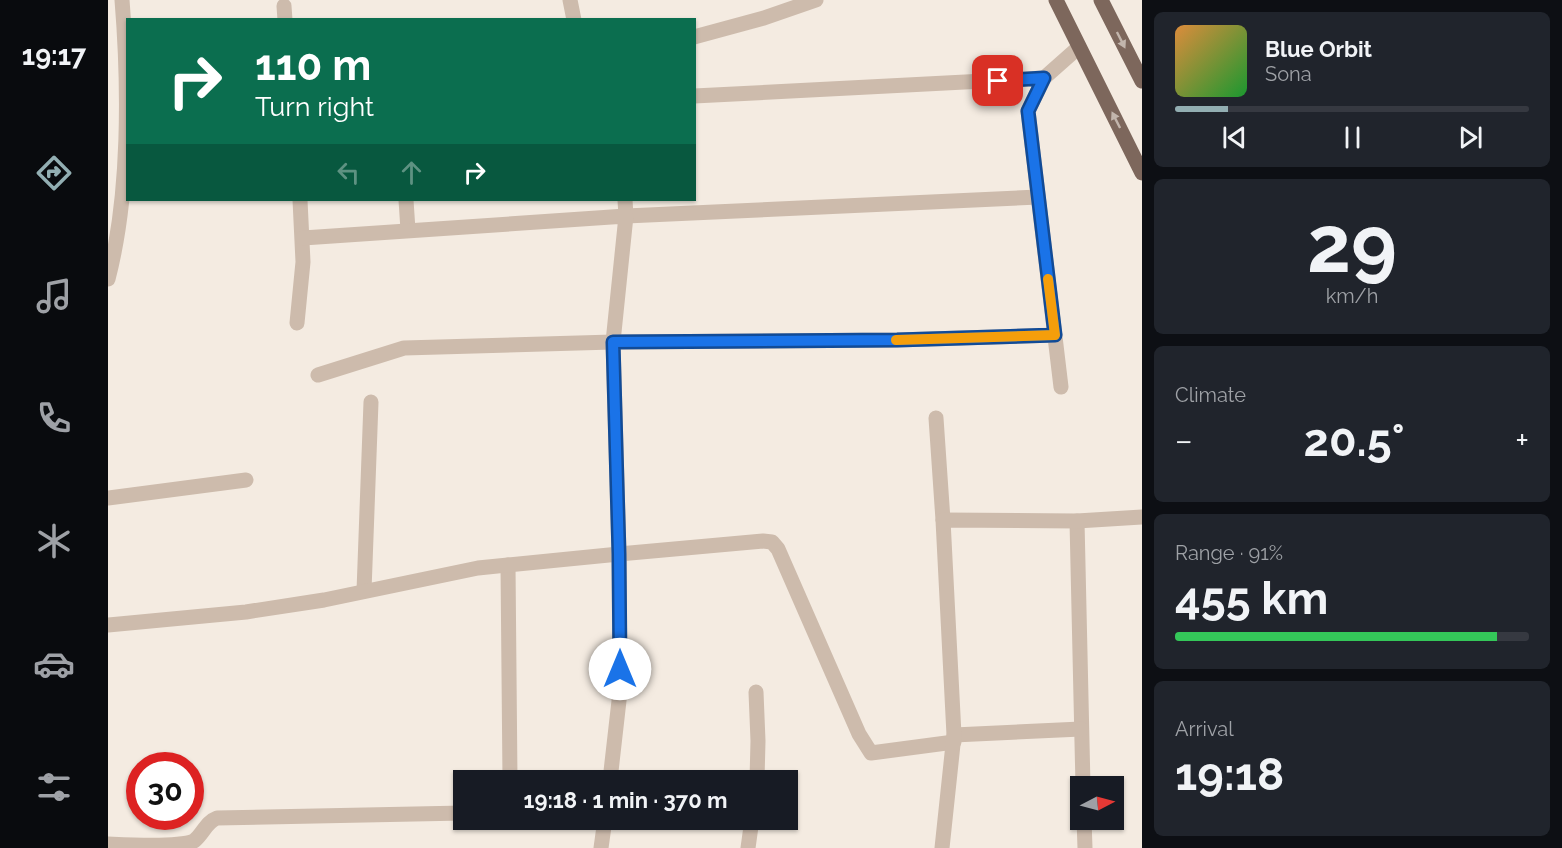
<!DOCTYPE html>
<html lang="en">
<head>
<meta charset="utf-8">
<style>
	:root { --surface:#171b24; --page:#20242c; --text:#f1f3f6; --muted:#9ea1a6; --line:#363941; --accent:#92aeb2 }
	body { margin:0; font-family:Raleway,sans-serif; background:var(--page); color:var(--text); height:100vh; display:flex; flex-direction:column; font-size:22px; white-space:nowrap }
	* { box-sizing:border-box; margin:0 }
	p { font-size:20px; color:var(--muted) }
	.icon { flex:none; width:33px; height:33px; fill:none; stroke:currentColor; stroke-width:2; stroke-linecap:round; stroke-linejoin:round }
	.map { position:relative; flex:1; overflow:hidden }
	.sheet { display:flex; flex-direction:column; gap:12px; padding:12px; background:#0d0f14; width:420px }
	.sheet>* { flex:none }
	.hud { position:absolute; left:18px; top:18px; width:570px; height:183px; border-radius:0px; box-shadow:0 2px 4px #0004; background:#0b6e4f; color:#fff; overflow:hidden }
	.needle { width:39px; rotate:84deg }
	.tools { position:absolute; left:962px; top:776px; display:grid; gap:12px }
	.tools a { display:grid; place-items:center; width:54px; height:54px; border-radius:0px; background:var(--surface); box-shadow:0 2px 4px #0004; font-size:30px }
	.speed { position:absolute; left:18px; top:752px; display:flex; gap:12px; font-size:30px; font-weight:700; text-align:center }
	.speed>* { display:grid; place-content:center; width:78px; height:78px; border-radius:50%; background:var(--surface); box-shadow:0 2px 4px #0004; line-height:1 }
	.speed .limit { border:9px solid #d22; background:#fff; color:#111 }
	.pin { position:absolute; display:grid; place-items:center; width:51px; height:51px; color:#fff; margin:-26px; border-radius:12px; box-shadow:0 3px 9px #0006 }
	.me { position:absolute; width:66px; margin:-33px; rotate:0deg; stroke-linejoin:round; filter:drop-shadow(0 0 4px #0008) }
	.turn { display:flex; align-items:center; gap:21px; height:126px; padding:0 30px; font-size:27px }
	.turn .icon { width:78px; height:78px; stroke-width:2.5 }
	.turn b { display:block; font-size:42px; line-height:51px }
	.lanes { display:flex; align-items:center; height:57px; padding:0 30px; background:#0003; justify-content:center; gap:30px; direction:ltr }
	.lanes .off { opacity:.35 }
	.big { font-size:45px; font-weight:700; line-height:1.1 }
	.sheet .widget { flex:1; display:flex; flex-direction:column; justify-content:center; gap:9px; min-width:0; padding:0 21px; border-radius:9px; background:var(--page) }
	.sheet .dial { align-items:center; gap:0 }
	.dial b { font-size:78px; line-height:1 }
	.song { display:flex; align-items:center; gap:18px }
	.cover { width:72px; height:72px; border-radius:9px; background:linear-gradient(135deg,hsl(30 70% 55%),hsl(130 70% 35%)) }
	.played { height:6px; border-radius:3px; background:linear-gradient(90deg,var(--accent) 15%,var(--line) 15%) }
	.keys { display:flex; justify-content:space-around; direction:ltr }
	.heat { display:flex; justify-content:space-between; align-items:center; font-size:33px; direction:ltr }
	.charge { height:9px; border-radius:4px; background:linear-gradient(90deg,#34c759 91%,var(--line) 0) }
	.trip { position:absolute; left:345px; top:770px; width:345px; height:60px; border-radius:0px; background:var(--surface); box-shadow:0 2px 4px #0004; font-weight:700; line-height:60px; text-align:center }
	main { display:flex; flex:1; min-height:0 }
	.menu { display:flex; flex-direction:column; width:108px; justify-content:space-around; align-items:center; background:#090b0e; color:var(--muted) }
	.menu .icon { width:42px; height:42px }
	.menu .current { color:var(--accent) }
	.menu b { font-size:27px; color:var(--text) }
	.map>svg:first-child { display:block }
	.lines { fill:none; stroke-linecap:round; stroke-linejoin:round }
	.minor { stroke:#cdbbac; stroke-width:15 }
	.major { stroke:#7d675c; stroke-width:15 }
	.oneway { fill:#c2b5ac }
	.route-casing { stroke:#114b97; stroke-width:15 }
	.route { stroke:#1a73e8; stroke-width:10 }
	.slow { stroke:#f59e0b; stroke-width:10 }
</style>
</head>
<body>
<main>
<nav class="menu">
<b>19:17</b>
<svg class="icon current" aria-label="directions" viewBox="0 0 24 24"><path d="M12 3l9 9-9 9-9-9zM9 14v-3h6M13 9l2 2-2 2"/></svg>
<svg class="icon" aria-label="music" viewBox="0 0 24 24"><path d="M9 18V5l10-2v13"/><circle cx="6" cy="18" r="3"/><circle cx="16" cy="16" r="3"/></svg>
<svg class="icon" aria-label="phone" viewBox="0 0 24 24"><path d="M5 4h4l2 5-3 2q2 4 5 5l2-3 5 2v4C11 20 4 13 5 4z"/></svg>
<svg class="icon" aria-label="climate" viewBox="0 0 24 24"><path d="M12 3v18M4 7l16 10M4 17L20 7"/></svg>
<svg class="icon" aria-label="car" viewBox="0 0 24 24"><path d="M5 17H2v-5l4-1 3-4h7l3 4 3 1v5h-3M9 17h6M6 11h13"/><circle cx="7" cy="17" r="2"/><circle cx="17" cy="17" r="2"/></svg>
<svg class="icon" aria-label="filters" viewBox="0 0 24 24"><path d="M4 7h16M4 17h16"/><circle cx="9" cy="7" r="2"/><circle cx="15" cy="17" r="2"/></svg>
</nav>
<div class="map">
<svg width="1034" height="848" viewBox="0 0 1034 848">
	<rect width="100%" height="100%" fill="#f4ebe1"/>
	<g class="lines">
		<g class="minor">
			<polyline points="462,0 466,20"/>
			<polyline points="176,6 177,20"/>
			<polyline points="586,37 656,18 708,0"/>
			<polyline points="586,96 936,78"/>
			<polyline points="298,200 300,230"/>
			<polyline points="517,200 518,216 930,197"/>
			<path d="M 0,279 C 22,195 21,86 14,0"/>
			<polyline points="189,323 195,262 192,200"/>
			<polyline points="210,375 296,348 505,342 789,340 947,335"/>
			<polyline points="953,387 920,111 936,78 971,47"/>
			<polyline points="828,418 835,520"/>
			<polyline points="0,498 138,480"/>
			<polyline points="969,521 975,786"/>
			<polyline points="400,565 402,780"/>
			<polyline points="256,591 263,402"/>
			<polyline points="0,625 138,612 216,600 370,568 511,554 505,342 518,216 195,238"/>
			<polyline points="648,692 650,741 649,780"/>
			<polyline points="846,735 973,729"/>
			<polyline points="502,780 512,692 511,554 655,541 664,542 670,549 751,734 763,753 846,742"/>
			<polyline points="976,819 977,848"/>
			<path d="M 0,844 C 21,845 69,848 86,841 C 95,834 98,822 109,818 L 356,813"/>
			<polyline points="493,848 497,819"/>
			<polyline points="640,848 644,819"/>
			<polyline points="834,848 846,735 835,520 969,521 1034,517"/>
		</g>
		<g class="major">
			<polyline points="948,0 1034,173"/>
			<polyline points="993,0 1034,81"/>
		</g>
	</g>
	<defs><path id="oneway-solid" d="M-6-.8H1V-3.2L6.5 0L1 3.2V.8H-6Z" transform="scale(1.5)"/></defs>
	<g class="oneway">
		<use href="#oneway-solid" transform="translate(1013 40) rotate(63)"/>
		<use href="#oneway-solid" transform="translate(1008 120) rotate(-117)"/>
	</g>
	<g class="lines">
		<g class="route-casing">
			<polyline id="route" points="512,669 511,554 505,342 789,340 947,335 920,111 936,78 890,81"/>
		</g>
		<use href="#route" class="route"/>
		<polyline class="slow" points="788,340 947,335 940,279"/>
	</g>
</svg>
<div class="tools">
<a><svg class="needle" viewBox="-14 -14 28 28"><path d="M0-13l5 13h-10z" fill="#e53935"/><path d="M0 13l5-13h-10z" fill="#9ea1a6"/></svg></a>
</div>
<div class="speed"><div class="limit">30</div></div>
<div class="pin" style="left:890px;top:81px;background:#d93025"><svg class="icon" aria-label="arrive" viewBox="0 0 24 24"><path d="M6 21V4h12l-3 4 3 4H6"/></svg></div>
<svg class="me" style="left:512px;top:669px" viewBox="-20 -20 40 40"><circle r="19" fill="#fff"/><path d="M0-13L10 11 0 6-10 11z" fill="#1a73e8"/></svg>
<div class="trip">19:18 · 1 min · 370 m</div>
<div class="hud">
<div class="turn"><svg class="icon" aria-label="right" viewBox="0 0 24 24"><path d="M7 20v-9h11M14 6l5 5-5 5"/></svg><div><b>110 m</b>Turn right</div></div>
<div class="lanes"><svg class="icon off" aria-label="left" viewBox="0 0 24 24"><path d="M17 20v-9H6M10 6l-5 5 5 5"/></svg><svg class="icon off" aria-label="ahead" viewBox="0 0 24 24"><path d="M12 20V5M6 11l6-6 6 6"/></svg><svg class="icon" aria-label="right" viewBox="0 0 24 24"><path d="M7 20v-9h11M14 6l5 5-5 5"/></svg></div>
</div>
</div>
<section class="sheet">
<div class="widget">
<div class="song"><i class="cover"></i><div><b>Blue Orbit</b><p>Sona</p></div></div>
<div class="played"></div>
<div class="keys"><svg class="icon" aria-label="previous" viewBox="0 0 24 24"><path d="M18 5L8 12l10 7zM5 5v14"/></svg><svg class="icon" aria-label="pause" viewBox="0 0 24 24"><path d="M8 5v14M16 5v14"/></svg><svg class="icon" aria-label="next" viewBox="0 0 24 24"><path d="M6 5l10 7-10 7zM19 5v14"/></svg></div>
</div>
<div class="widget dial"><b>29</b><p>km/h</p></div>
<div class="widget"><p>Climate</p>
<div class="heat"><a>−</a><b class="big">20.5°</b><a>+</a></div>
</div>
<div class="widget"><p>Range · 91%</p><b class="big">455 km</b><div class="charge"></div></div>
<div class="widget"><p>Arrival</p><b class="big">19:18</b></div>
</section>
</main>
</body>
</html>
